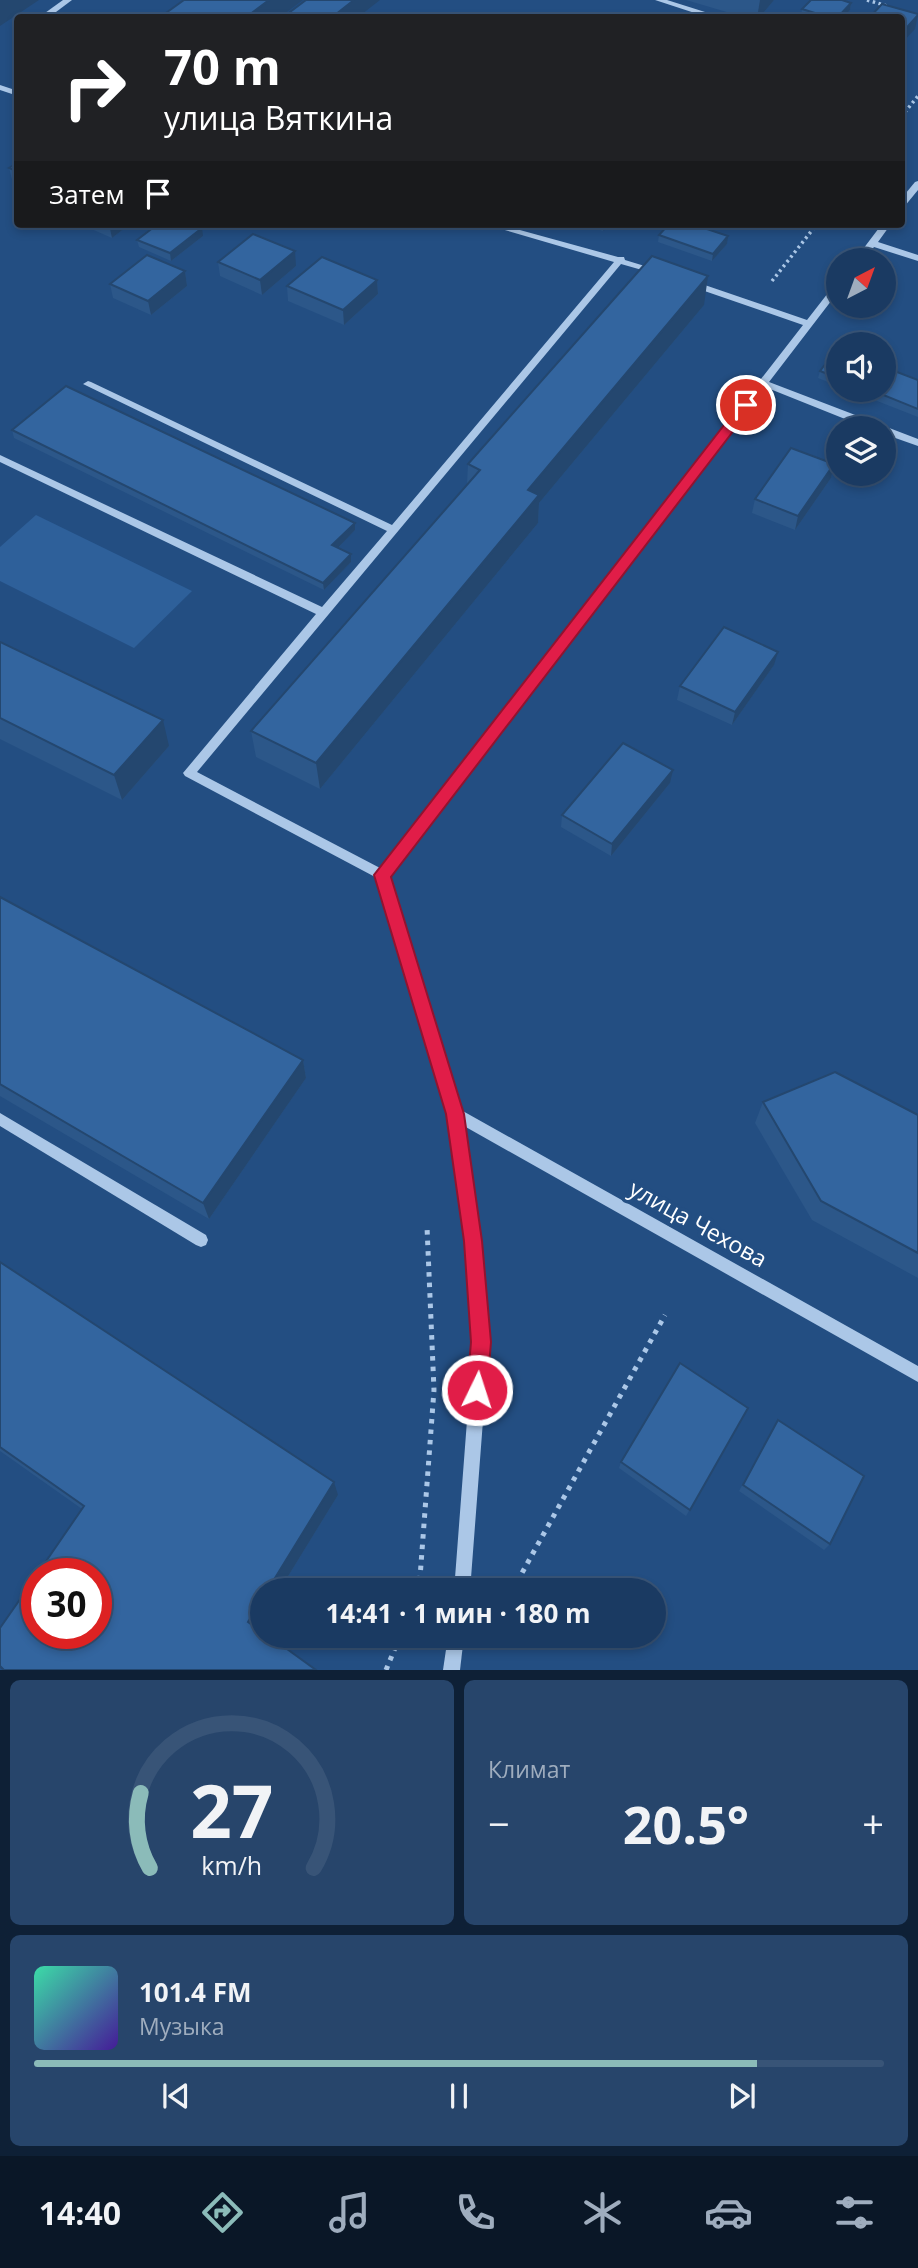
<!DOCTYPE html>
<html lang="ru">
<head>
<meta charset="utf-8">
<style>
	:root { --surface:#1a3a62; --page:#27456b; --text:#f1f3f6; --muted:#9fadbe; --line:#385477; --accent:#8bbbb9 }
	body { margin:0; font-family:"Open Sans",sans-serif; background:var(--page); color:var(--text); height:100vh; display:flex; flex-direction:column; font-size:26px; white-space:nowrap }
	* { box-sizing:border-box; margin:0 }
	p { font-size:23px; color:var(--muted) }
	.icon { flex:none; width:38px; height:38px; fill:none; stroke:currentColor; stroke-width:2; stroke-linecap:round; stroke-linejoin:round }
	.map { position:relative; height:1670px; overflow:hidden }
	.details { display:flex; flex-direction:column; gap:10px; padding:10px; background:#0e2036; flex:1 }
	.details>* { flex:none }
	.guide { position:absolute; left:14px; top:14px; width:891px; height:214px; border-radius:7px; box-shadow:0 4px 10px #0003,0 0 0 2px var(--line); background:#202124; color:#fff; overflow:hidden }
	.needle { width:46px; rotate:41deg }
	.controls { position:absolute; left:826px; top:248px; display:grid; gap:14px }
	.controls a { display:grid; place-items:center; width:70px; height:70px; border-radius:50%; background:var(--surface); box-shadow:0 4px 10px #0003,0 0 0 2px var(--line); font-size:35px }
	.speed { position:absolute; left:21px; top:1558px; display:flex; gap:14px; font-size:35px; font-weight:700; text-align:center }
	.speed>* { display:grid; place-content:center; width:91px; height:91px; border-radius:50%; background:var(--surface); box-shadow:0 4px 10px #0003,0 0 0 2px var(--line); line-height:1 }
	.speed .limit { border:10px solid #d22; background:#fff; color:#111 }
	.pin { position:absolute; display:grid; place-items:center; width:60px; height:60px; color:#fff; margin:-30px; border:4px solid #fff; border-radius:50%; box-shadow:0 2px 7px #0007 }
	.me { position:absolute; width:77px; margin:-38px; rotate:4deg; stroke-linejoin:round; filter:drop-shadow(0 0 5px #0008) }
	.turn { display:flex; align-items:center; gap:24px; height:147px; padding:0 35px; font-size:32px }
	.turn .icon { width:91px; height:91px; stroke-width:2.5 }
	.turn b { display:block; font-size:49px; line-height:60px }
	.then { display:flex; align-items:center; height:66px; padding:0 35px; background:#0003; gap:14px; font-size:26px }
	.big { font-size:52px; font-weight:700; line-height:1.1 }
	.details .widget { flex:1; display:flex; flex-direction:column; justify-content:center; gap:10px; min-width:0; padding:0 24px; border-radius:10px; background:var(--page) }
	.details .dial { align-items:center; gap:0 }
	.dial svg { height:182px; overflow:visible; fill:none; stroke:var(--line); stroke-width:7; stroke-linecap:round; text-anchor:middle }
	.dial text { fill:var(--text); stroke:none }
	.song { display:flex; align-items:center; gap:21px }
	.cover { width:84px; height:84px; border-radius:10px; background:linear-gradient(135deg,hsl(160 70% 55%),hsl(260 70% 35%)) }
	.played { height:7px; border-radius:4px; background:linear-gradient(90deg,var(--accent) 85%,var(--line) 85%) }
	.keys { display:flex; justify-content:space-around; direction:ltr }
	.heat { display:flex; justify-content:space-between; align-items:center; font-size:38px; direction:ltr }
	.details .tiles { flex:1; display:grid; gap:10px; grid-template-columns:1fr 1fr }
	.widget:last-child { grid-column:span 2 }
	.trip { position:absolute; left:250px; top:1578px; width:416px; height:70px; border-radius:35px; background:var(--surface); box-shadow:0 4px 10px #0003,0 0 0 2px var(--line); font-weight:700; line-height:70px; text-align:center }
	.menu { display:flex; height:112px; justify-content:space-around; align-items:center; background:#0a1727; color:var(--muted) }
	.menu .icon { width:49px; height:49px }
	.menu .active { color:var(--accent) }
	.menu b { font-size:32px; color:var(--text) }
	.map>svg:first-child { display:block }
	.green { fill:#2e609a }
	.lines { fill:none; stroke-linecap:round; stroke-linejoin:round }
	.path-far1 { stroke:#abc7e7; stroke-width:3.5; stroke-dasharray:2.5 3.5; stroke-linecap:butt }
	.path { stroke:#abc7e7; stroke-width:5; stroke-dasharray:4.5 6; stroke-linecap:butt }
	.minor { fill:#abc7e7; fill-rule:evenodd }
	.wall { fill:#2c5789 }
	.shaded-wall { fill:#24476f }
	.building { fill:#33659f; stroke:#24476f; stroke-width:2 }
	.route { fill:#e11d48; stroke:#92132f; stroke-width:2 }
	.labels { text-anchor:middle; stroke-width:7; stroke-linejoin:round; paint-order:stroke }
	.street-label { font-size:23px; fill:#fff; stroke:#234e82 }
</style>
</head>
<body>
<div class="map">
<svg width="918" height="1670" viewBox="0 0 918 1670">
	<rect width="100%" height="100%" fill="#234e82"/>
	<polygon class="green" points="36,515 192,591 134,648 0,581 0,547"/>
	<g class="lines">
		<g class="path-far1">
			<polyline points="867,0 887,6"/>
			<polyline points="901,117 918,96"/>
			<polyline points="772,281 817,224"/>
		</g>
		<g class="path">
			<polyline points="419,1591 434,1390 427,1227"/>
			<polyline points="512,1591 665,1315"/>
			<polyline points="386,1670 400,1636"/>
		</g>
		<g class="minor">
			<polygon points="63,0 72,0 48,18 38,18"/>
			<polygon points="655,0 667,0 724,18 710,18"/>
			<polygon points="0,85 18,91 18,96 0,90"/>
			<polygon points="918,181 918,190 904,207 901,208 901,199 915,182"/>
			<polygon points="484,224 498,224 618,257 624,257 625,260 661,271 656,274 621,264 197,772 380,868 803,325 690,286 690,282 696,282 807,320 835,284 838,283 838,292 769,382 918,439 918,446 884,434 884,429 870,429 765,387 389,876 461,1110 918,1366 918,1382 464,1126 480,1241 489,1342 470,1591 454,1591 473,1342 466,1241 448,1114 377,878 185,776 183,773 316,614 0,462 0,455 322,607 387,531 83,384 88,381 91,382 392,525 614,262"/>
			<polygon points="882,224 891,224 878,242 918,255 918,261 874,247 863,261 854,261"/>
			<polygon points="0,1113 206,1235 208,1240 206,1245 201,1247 196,1245 0,1126"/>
			<polygon points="448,1636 464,1636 460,1670 443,1670"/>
		</g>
	</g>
	<g class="wall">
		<polygon points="686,0 774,0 759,18 747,18"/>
		<polygon points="851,3 850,10 843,18 804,18 801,17 802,9"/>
		<polygon points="18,163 18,185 13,183 9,168"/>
		<polygon points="80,224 130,224 112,238"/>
		<polygon points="584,224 611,224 603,231"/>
		<polygon points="659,235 727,244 712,261 658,242"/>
		<polygon points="203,236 171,261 139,247 137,240"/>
		<polygon points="218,262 296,266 262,295 220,276"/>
		<polygon points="185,271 187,286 151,315 113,298 110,284"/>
		<polygon points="377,280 378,294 344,325 288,301 287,286"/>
		<polygon points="704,305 539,503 538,523 320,789 256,757 251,731 467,484 468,464"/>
		<polygon points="838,350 838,386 818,378 820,371"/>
		<polygon points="918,380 918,417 849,390 884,390"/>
		<polygon points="12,430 355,523 355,530 338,548 351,554 351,562 324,590 14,438"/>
		<polygon points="834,464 831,478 795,530 752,513 755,499"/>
		<polygon points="0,642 169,746 122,800 0,739"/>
		<polygon points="774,665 732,725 677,700 680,686"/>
		<polygon points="670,783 611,856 561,827 562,815"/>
		<polygon points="0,897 303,1060 306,1078 209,1219 0,1096"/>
		<polygon points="763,1102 918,1115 918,1278 812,1220 755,1123"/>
		<polygon points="0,1262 338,1495 279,1591 262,1591 262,1618 257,1627 82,1509 0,1451"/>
		<polygon points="748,1408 686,1516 619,1468 621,1462"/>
		<polygon points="778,1420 830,1544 824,1550 739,1491"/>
	</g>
	<g class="shaded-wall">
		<polygon points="0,0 39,0 0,26"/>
		<polygon points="269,0 303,0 279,18 245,18"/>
		<polygon points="354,0 380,0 357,18 331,18"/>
		<polygon points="760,0 774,0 759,18 757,18"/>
		<polygon points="851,3 850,10 843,18 837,18"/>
		<polygon points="918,15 915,29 901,44 901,34"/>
		<polygon points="109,224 130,224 112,238"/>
		<polygon points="604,224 611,224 603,231"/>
		<polygon points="202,228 203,236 171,261 170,253"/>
		<polygon points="728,236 727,244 712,261 713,254"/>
		<polygon points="295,251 296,266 262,295 260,280"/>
		<polygon points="185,271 187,286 151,315 148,301"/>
		<polygon points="708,276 704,305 539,503 538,523 320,789 316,763 528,490"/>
		<polygon points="377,280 378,294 344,325 343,310"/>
		<polygon points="834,464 831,478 795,530 798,516"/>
		<polygon points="355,523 355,530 333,553 332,545"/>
		<polygon points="351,554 351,562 324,590 323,583"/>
		<polygon points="778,652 774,665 732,725 735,712"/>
		<polygon points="163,720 169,746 122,800 114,775"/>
		<polygon points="673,770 670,783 611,856 612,844"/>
		<polygon points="303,1060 306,1078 209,1219 203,1203"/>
		<polygon points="334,1482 338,1495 279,1591 267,1591"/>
		<polygon points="262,1598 262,1618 255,1631 248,1622"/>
	</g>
	<g class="building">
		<polygon points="184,0 269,0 245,18 159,18"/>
		<polygon points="306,0 354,0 331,18 282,18"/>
		<polygon points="811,0 842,0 851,3 837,18 831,18 802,9"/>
		<polygon points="882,4 918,14 918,15 901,34 901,18 869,18"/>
		<polygon points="18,163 18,172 9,168"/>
		<polygon points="158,224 192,224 202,228 170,253 137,240"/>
		<polygon points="669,224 692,224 728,236 713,254 659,235"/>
		<polygon points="253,234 295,251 260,280 218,262"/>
		<polygon points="147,255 185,271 148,301 110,284"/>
		<polygon points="652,256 708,276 528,490 539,495 316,763 251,731 480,470 468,464"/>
		<polygon points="322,257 377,280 343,310 287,286"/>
		<polygon points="837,349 838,350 838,378 820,371"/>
		<polygon points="884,367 918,380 918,409 871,390 884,390"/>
		<polygon points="66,386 355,523 332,545 351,554 323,583 12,430"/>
		<polygon points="791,448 834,464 798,516 755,499"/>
		<polygon points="724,627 778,652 735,712 680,686"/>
		<polygon points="0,642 163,720 114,775 0,718"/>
		<polygon points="623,743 673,770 612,844 562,815"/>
		<polygon points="0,897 303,1060 203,1203 0,1084"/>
		<polygon points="835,1072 918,1115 918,1253 821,1201 763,1102"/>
		<polygon points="0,1262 334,1482 267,1591 262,1591 262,1598 248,1622 262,1632 262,1636 269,1636 316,1670 4,1670 0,1666 0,1628 37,1575 37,1633 96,1633 96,1573 38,1573 84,1506 0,1447"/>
		<polygon points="680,1363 748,1408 690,1510 621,1462"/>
		<polygon points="778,1420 864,1476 830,1544 743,1485"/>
	</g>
	<polygon class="route" points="746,400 751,402 751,408 391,877 464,1114 482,1241 491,1342 487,1390 484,1397 477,1400 470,1397 467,1390 471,1342 464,1241 446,1114 374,875 742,402"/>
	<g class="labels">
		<g class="street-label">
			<text transform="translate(698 1224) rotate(29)" y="8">улица Чехова</text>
		</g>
	</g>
</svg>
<div class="controls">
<a><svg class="needle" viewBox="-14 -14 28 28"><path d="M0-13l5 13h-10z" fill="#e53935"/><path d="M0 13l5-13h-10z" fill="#9fadbe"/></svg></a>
<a><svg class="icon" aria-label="sound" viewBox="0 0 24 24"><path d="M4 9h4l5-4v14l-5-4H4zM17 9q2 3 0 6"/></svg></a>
<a><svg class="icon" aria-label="layers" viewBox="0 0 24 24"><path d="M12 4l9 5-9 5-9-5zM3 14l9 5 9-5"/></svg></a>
</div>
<div class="speed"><div class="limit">30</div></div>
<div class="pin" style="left:746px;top:405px;background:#d93025"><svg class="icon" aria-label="arrive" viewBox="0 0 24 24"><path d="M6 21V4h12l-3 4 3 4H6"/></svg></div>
<svg class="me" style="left:477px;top:1390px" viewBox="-20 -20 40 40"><circle r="17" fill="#e11d48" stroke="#fff" stroke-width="3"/><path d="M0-11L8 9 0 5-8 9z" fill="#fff"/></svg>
<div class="trip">14:41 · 1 мин · 180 m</div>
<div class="guide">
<div class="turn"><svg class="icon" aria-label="right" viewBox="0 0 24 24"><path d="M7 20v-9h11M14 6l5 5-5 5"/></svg><div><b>70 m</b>улица Вяткина</div></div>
<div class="then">Затем<svg class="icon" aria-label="arrive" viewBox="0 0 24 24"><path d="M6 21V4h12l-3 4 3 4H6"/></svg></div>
</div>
</div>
<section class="details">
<div class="tiles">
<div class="widget dial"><svg viewBox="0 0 100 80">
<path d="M14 69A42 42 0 1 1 86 69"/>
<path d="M14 69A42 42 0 0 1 10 36" stroke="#8bbbb9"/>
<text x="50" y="56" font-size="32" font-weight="700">27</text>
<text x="50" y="72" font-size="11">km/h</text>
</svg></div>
<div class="widget"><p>Климат</p>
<div class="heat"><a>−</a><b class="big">20.5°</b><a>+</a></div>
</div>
<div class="widget">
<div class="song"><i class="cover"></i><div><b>101.4 FM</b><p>Музыка</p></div></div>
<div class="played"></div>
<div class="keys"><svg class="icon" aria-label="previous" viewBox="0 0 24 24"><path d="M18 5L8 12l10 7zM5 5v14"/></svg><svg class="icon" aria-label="pause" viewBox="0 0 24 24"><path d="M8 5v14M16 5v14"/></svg><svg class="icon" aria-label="next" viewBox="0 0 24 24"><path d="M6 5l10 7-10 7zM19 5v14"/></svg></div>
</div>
</div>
</section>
<nav class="menu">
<b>14:40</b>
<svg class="icon active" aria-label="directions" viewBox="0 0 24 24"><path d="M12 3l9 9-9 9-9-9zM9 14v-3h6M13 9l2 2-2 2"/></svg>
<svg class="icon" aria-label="music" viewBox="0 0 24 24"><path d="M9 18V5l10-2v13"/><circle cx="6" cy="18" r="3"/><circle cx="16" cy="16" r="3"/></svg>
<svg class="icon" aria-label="phone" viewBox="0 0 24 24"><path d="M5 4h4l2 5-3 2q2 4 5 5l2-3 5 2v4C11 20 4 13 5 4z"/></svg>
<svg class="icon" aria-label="climate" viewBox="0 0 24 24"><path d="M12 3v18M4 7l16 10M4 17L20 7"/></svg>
<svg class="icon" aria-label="car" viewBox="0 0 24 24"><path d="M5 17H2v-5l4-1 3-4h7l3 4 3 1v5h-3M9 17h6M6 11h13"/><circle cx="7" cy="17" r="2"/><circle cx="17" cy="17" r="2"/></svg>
<svg class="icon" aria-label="filters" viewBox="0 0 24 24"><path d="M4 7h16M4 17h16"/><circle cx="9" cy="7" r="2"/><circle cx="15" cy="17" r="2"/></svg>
</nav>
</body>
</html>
